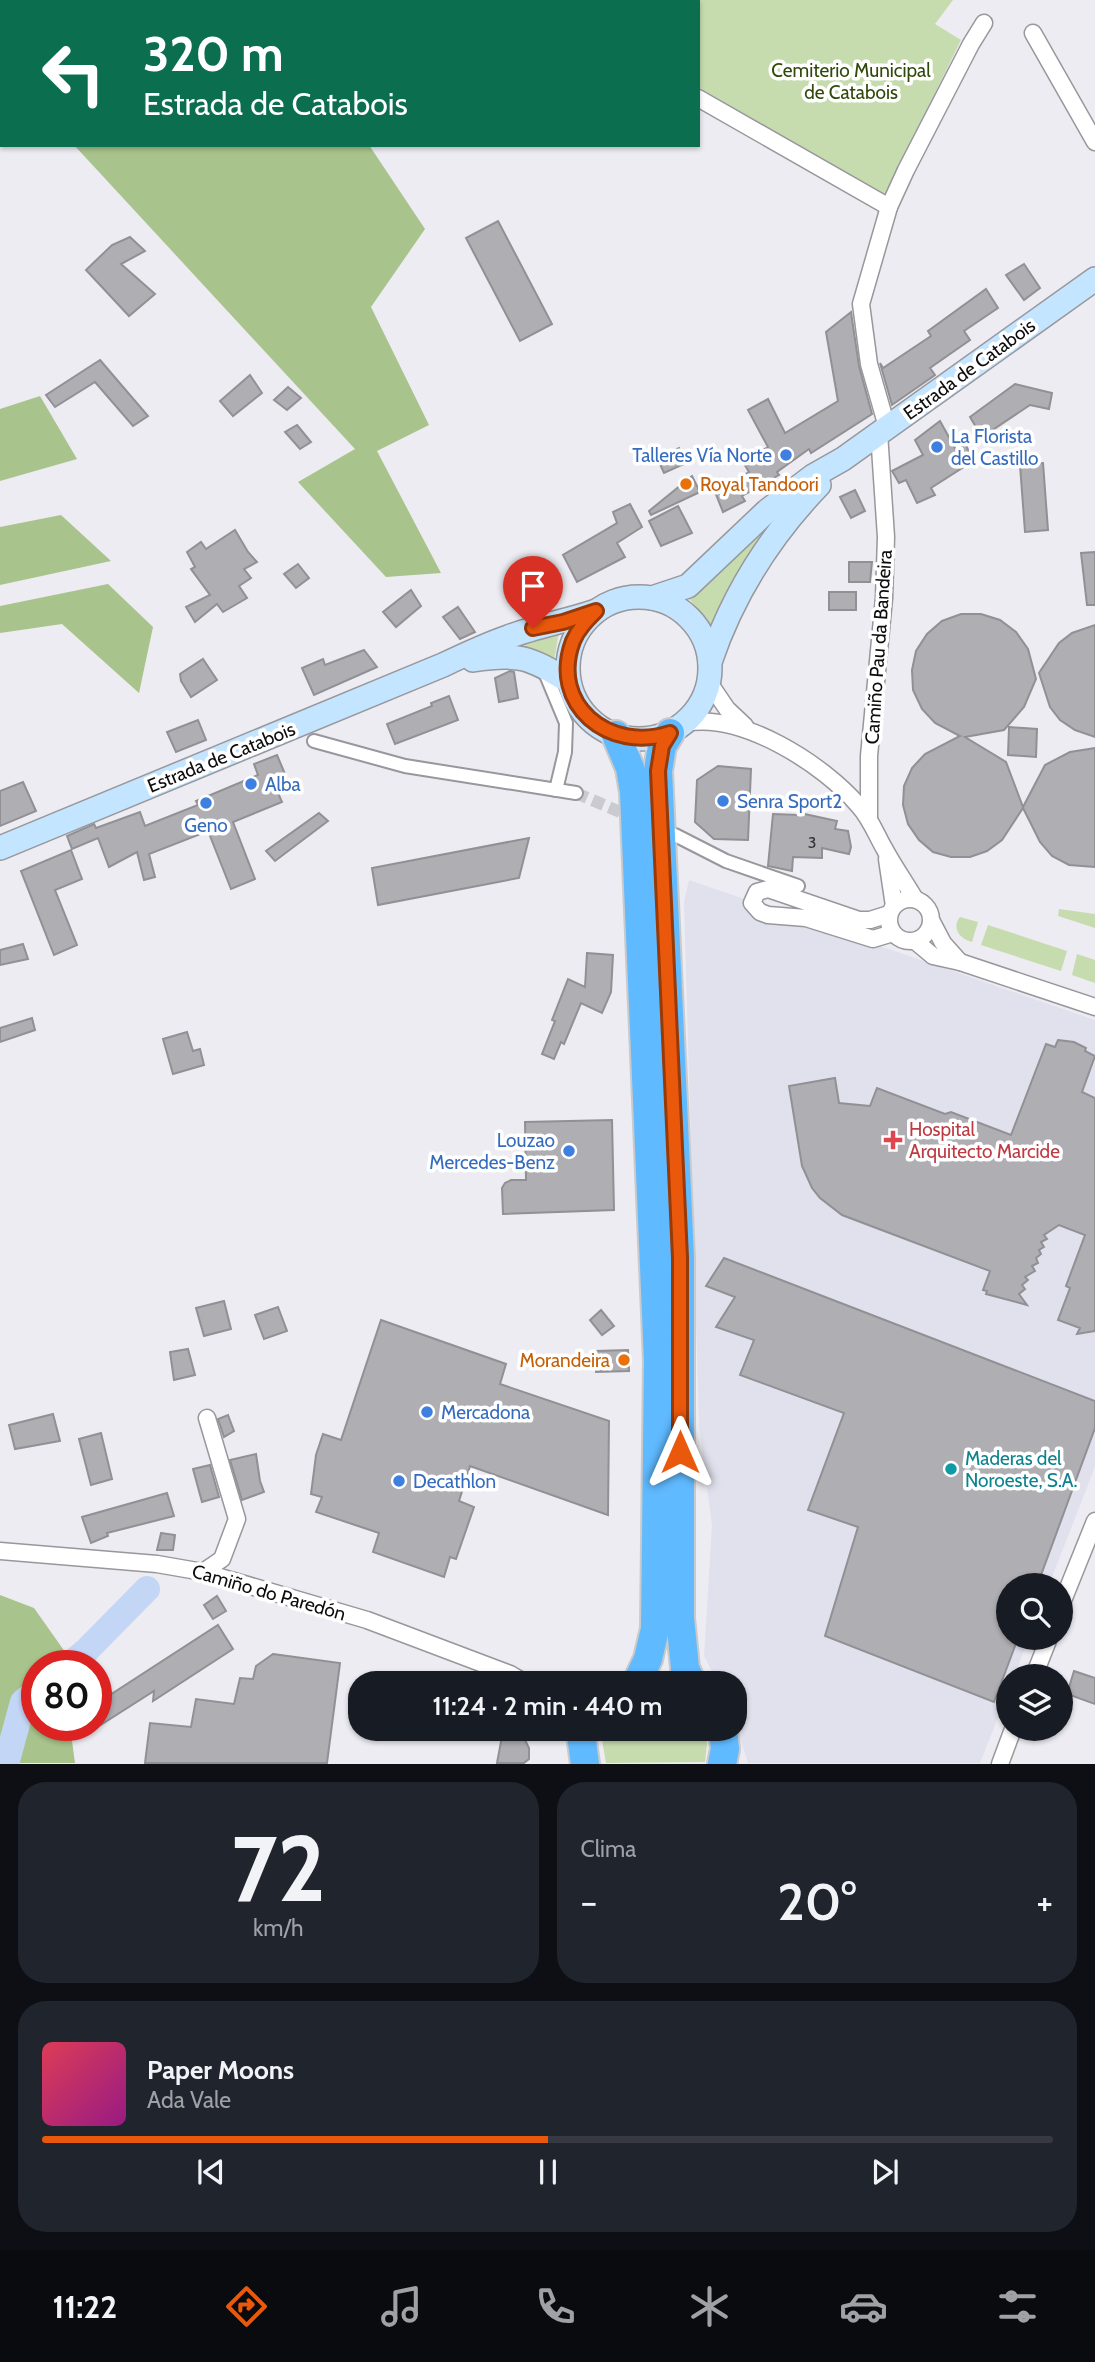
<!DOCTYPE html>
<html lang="es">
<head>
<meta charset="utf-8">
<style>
	:root { --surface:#171b24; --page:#20242c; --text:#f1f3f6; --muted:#9ea1a6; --line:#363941; --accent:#ea580c }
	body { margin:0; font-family:Cabin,sans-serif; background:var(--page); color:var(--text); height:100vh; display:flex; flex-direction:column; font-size:26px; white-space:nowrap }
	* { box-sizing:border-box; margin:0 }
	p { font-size:23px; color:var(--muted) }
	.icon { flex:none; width:38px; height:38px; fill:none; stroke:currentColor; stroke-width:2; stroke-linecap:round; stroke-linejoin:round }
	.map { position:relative; height:1764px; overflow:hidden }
	.side { display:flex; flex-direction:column; gap:18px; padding:18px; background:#0d0f14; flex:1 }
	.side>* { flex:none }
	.top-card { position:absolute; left:0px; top:0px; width:700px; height:147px; box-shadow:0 2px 5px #0004; background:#0b6e4f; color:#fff; overflow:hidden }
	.tools { position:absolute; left:996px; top:1573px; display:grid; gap:14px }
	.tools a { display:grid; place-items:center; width:77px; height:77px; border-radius:50%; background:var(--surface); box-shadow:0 2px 5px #0004; font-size:35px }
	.speed { position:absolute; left:21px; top:1650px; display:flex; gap:14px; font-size:35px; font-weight:700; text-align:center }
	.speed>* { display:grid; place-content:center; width:91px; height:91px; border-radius:50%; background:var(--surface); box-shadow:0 2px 5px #0004; line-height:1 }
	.speed .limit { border:10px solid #d22; background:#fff; color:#111 }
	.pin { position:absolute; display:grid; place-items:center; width:60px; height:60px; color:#fff; margin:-72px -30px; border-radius:50% 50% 50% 0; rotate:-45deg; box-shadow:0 0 7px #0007 }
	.pin .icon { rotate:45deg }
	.me { position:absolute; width:77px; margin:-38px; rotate:0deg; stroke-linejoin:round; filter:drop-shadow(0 0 5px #0008) }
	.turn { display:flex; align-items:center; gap:24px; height:147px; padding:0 28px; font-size:32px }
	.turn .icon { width:91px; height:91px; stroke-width:2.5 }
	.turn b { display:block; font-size:49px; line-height:60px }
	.big { font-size:52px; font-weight:600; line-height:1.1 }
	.side .tile { flex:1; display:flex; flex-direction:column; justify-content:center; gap:10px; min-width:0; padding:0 24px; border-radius:28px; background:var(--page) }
	.side .dial { align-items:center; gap:0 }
	.dial b { font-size:91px; line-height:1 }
	.song { display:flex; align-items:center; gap:21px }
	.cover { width:84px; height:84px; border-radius:10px; background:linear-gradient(135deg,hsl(350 70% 55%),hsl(310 70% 35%)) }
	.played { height:7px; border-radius:4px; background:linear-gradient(90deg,var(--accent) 50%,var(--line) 50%) }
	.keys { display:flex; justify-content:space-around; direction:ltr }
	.heat { display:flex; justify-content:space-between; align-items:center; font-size:38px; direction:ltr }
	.side .tiles { flex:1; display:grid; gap:18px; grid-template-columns:1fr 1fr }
	.tile:last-child { grid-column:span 2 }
	.trip { position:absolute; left:348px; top:1671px; width:399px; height:70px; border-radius:28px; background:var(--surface); box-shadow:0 2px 5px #0004; font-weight:600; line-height:70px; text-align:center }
	.menu { display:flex; height:112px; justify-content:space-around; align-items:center; background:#090b0e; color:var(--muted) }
	.menu .icon { width:49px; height:49px }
	.menu .active { color:var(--accent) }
	.menu b { font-size:32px; color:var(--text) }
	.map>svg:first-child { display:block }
	.built { fill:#e1e1ee }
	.green { fill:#c6dcaf }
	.forest { fill:#a8c38b }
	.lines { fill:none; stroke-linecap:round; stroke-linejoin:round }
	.river { stroke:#c4d6f6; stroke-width:26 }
	.building { fill:#aeaeb3; stroke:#909095; stroke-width:2 }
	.pedestrian-tunnel { stroke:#cbcad0; stroke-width:12; stroke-dasharray:12 6; stroke-linecap:butt }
	.pedestrian-casing { stroke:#97979c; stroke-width:16 }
	.minor-casing { stroke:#97979c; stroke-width:19 }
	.secondary-casing { stroke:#97979c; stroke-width:26 }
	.trunk-casing { stroke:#cacaca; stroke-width:32 }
	.pedestrian { stroke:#fff; stroke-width:12 }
	.minor { stroke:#fff; stroke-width:16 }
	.secondary { stroke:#c4e5ff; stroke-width:23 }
	.trunk { stroke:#60baff; stroke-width:28 }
	.route-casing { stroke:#983908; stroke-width:18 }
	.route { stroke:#ea580c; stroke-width:12 }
	.shop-dot { fill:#3f7fe0; stroke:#fff; stroke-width:2.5 }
	.food-dot { fill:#e8710a; stroke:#fff; stroke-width:2.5 }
	.health-dot { fill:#e0444e; stroke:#fff; stroke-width:2.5 }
	.culture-dot { fill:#0f9aa8; stroke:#fff; stroke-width:2.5 }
	.labels { text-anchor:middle; stroke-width:7; stroke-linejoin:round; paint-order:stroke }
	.number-label { font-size:16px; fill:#343436 }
	.park-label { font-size:19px; fill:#31480b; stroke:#fff }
	.street-label { font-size:19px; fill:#0c0c0d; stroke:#fff }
	.shop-label { font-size:19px; fill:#366cbe; stroke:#fff; text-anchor:start }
	.food-label { font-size:19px; fill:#c56008; stroke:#fff; text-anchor:start }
	.health-label { font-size:19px; fill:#be3a42; stroke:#fff; text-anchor:start }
	.culture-label { font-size:19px; fill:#0d838f; stroke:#fff; text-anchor:start }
</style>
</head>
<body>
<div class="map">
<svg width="1095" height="1764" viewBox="0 0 1095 1764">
	<rect width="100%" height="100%" fill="#edecf2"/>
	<polygon class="built" points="689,880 1095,1020 1095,1467 1049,1585 1008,1586 1008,1638 1029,1638 1014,1676 1008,1676 1008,1692 980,1763 748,1763 735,1724 735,1684 718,1683 704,1656 712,1525 699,1426 684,902"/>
	<g class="green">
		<polygon points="549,0 953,0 935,24 961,40 885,196 698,87 698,2"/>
		<polygon points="808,485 712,627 705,616 688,598"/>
		<polygon points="563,627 558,637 554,662 510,648"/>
		<polygon points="1059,909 1095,914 1095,928 1058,916"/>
		<path d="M 960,917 L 978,922 L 972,942 C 960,939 951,928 960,917 Z"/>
		<polygon points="988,925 1067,951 1061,971 981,945"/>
		<polygon points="1077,954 1095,960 1095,983 1072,975"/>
		<polygon points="605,1729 704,1729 707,1744 705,1762 606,1763 602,1740"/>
	</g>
	<g class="forest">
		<polygon points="0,0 271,0 272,2 2,2 2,68"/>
		<polygon points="74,145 369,145 425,229 371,307 429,425 377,451 441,573 386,577 298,482 355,449"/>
		<polygon points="40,396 77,459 0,481 0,409"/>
		<polygon points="61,515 111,561 0,585 0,527"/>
		<polygon points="108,584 153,627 139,693 62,624 0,633 0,606"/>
		<polygon points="0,1595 34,1608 75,1666 37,1666 37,1726 70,1726 75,1763 0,1763"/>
	</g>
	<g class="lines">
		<g class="river">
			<polyline points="68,1666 86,1651 147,1589"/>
			<polyline points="6,1764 23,1702 37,1691"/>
		</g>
	</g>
	<g class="building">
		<polygon points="498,221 552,324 520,341 466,238"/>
		<polygon points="130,237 145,251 121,264 155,294 129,316 86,270 112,245"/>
		<polygon points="1024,264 1040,288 1024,300 1006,275"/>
		<polygon points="986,289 998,308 964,331 970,340 930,368 935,375 892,405 880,363 883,368 931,336 928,331"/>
		<polygon points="851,312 859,366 872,414 811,453 809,449 777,472 779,475 742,496 745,501 723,512 715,492 749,472 743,462 768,447 748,410 768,399 785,433 838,401 826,332"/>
		<polygon points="100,360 148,416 133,426 95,382 55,407 46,395"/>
		<polygon points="250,375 262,393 233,416 220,401"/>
		<polygon points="1015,384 1052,393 1049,409 1030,405 982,437 970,417"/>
		<polygon points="288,387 301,398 287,410 274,400"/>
		<polygon points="940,421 956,450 966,445 973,461 931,488 935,495 917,503 906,480 899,483 892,471 923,455 915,440"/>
		<polygon points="297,425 311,442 300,449 285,432"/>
		<polygon points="679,448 686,463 664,473 657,458"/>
		<polygon points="1043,463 1048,530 1025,532 1020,465"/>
		<polygon points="692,476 700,492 651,515 649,511"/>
		<polygon points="855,490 865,511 851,518 840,497"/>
		<polygon points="630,504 642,527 617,543 625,557 577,582 563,555 617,523 613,512"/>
		<polygon points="678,506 692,533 661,546 649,521"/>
		<polygon points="235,530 248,552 257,562 244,569 251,578 239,586 247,598 223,612 217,604 195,622 186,607 210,595 191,569 195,567 187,552 201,542 206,549"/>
		<polygon points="1095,552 1095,605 1087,605 1081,553"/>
		<polygon points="849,562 872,562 870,582 849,582"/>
		<polygon points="298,564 309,578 296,588 284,574"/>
		<polygon points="411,590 421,606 396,627 383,612"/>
		<rect x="829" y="592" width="27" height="18"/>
		<polygon points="458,607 475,632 460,639 443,617"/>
		<polygon points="961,614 981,614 1000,620 1016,632 1028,649 1036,679 1024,707 1004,730 965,737 1006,762 1023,807 1045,765 1070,752 1095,748 1095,867 1069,865 1052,856 1040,842 1023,808 1002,840 987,851 970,857 951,857 933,852 919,840 908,824 903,805 904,786 912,768 925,754 960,736 935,723 922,709 913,690 912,670 916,651 927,634 942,621"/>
		<polygon points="1095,625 1095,737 1075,730 1060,720 1050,707 1039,673 1059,643 1072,633"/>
		<polygon points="364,650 377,667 314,695 302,668 323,659 325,665"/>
		<polygon points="203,659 217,680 191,697 181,681 180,674"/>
		<polygon points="510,671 514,672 518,698 499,702 495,678"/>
		<polygon points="449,696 458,720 395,744 387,724 432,706 431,703"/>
		<polygon points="198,720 206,740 176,752 167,732"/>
		<polygon points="1009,727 1037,729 1036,757 1008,755"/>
		<polygon points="277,755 285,774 276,777 279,784 275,786 282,802 233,822 255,879 231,889 208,831 149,854 155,877 144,880 137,852 109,867 98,838 72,849 67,836 94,824 96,828 140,812 145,826 198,805 196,801 258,775 254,764"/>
		<polygon points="718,766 751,769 748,840 714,839 695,822 697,780"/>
		<polygon points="23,782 36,811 0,826 0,791"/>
		<polygon points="319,813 328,821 275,861 266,851"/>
		<polygon points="800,813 837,821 835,829 848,831 851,847 849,854 822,848 822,858 793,857 792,871 768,866 773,814 800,815"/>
		<polygon points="529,838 519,878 378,905 372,868"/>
		<polygon points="71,850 82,879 55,890 77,945 54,955 21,871"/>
		<polygon points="23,944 28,959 0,965 0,950"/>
		<polygon points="587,953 613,955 611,992 602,1013 581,1003 564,1044 561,1042 554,1059 542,1054 555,1021 552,1020 568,979 585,987"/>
		<polygon points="32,1018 35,1030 0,1042 0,1028"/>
		<polygon points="187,1032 193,1051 200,1049 204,1065 173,1074 163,1039"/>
		<polygon points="1058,1040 1074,1042 1086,1048 1085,1051 1095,1056 1082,1092 1095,1098 1095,1331 1077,1334 1080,1328 1058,1320 1070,1288 1066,1286 1085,1235 1059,1225 1044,1235 1047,1239 1041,1242 1044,1247 1039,1250 1041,1254 1036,1258 1038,1263 1032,1266 1035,1271 1025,1277 1028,1280 1022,1285 1025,1289 1019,1294 1027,1305 986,1294 987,1291 983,1290 990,1271 842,1215 820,1198 812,1188 802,1166 789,1086 835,1078 839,1103 870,1106 877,1088 945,1114 951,1112 1011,1135 1046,1044 1055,1047"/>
		<polygon points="612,1120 614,1210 503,1214 502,1188 505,1183 511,1180 526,1180 525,1122"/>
		<polygon points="724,1258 1095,1401 1095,1428 1037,1586 1008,1586 1008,1638 1018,1638 994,1702 825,1636 858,1527 808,1510 844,1413 740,1375 754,1340 716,1327 735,1297 706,1286"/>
		<polygon points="224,1301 231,1329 204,1336 196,1308"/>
		<polygon points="278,1307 287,1331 264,1339 255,1315"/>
		<polygon points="601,1310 614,1326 602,1335 590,1320"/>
		<polygon points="381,1320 506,1364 500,1384 609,1421 608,1515 470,1466 459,1501 474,1507 456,1559 450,1557 444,1577 373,1552 379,1533 316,1512 322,1497 311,1494 316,1455 323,1434 341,1440"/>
		<polygon points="188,1349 195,1375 174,1380 170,1352"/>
		<polygon points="628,1350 629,1371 596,1372 596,1351"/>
		<polygon points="53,1414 60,1441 15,1449 9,1425"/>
		<polygon points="228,1415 234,1431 224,1437 218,1419"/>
		<polygon points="101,1433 112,1479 91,1485 79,1439"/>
		<polygon points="256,1454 260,1481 264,1492 242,1500 230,1460"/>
		<polygon points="210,1465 219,1497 202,1502 193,1469"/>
		<polygon points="167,1493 174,1516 107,1533 108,1536 91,1543 82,1517"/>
		<polygon points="161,1533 175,1535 173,1550 157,1550"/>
		<polygon points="217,1596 226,1611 213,1619 204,1605"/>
		<polygon points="218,1625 233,1649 153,1701 154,1691 96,1728 96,1704"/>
		<polygon points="273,1654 340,1663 327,1763 145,1763 150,1723 191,1727 196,1699 234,1704 240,1678 253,1679 256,1666"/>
		<polygon points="1074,1671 1095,1678 1095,1704 1067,1694"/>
		<polygon points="503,1731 522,1734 529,1748 529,1759 524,1763 497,1763"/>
	</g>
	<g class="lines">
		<polyline class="pedestrian-tunnel" points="576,793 634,818"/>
		<g class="pedestrian-casing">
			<g id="pedestrian">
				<polyline points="544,670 566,723 565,752 556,790"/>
				<polyline points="314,741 405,766 576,793"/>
				<polyline points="675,835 726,861 798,886"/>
			</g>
		</g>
		<g class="minor-casing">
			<g id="minor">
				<polyline points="529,0 532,2"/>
				<polyline points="1033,33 1095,142"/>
				<polyline points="698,98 889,207"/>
				<polyline points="887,427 869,364 861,304 889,207 906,170 971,44 984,23"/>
				<polyline points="710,684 727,709 745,726"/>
				<path d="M 685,723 C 742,712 823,764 859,806 C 870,818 876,834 884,848 C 893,865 905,882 915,899"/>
				<polyline points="869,819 869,756 884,598 886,537 879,433"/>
				<polyline points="887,859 894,906"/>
				<circle cx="910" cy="920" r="21"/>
				<polyline points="889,914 870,920 859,920 768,889 757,892 752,903 760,912 768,915 806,918 873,939 893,933"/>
				<polyline points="932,922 943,943 960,962"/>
				<polyline points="915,941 933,956 960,962 1095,1007"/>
				<polyline points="0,1551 157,1564 203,1572 367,1620 510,1674 527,1684"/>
				<polyline points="203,1572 222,1559 237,1519 207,1418"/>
				<polyline points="1060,1608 1095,1521"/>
				<polyline points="1034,1676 1049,1638"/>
				<polyline points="1000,1764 1013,1729"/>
			</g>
		</g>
		<g class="secondary-casing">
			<g id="secondary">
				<circle cx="639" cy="668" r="71"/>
				<polyline points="652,598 688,586 767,511 813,476 843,459 1095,279"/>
				<path d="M 473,660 C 519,653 529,657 568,681"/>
				<path d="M 710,662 C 733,594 769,537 819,485"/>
				<path d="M 0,848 L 443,665 C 464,655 485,645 508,637 C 537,626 567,621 596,611"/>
			</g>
		</g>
		<g class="trunk-casing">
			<g id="trunk">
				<polyline points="670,733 662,746 658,771 680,1258 680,1618 685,1668 692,1684"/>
				<polyline points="616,735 630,768 634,792 658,1361 655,1629 648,1659 639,1678"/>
				<polyline points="584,1729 582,1742 585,1764"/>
				<polyline points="722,1764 725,1749 723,1729"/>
			</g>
		</g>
		<use href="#pedestrian" class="pedestrian"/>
		<use href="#minor" class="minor"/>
		<use href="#secondary" class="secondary"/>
		<use href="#trunk" class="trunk"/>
	</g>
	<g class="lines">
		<g class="route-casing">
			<path id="route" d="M 533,628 L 563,622 L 596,611 C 587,620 578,629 573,641 C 549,705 609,753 670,733 L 662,746 L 658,771 L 680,1258 L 680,1452"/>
		</g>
		<use href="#route" class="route"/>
	</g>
	<g class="shop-dot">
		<circle cx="937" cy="447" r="7"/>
		<circle cx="786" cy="455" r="7"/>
		<circle cx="251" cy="784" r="7"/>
		<circle cx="723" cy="801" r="7"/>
		<circle cx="206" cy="803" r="7"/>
		<circle cx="569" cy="1151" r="7"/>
		<circle cx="427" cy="1412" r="7"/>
		<circle cx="399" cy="1481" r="7"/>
	</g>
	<g class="food-dot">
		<circle cx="686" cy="484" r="7"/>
		<circle cx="624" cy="1360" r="7"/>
	</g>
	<path class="health-dot" d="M889.5 1129.5h7v7h7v7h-7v7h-7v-7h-7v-7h7z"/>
	<circle class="culture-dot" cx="951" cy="1469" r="7"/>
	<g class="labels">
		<g class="number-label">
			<text x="812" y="848">3</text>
		</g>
		<g class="park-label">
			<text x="851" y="77">Cemiterio Municipal<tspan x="851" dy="22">de Catabois</tspan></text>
		</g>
		<g class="street-label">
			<text transform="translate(969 369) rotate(-36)" y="7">Estrada de Catabois</text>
			<text transform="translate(878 647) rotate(-86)" y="7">Camiño Pau da Bandeira</text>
			<text transform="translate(221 757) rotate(-22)" y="7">Estrada de Catabois</text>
			<text transform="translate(269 1592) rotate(16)" y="7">Camiño do Paredón</text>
		</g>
		<g class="shop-label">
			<text x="951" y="443">La Florista<tspan x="951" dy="22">del Castillo</tspan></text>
			<text x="772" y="462" text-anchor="end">Talleres Vía Norte</text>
			<text x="265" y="791">Alba</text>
			<text x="737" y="808">Senra Sport2</text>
			<text x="206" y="832" text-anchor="middle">Geno</text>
			<text x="555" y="1147" text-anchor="end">Louzao<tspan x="555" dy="22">Mercedes-Benz</tspan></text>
			<text x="441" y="1419">Mercadona</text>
			<text x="413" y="1488">Decathlon</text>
		</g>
		<g class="food-label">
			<text x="700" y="491">Royal Tandoori</text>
			<text x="610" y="1367" text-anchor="end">Morandeira</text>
		</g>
		<g class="health-label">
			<text x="909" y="1136">Hospital<tspan x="909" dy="22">Arquitecto Marcide</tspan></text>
		</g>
		<g class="culture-label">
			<text x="965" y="1465">Maderas del<tspan x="965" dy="22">Noroeste, S.A.</tspan></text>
		</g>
	</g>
</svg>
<div class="tools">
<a><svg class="icon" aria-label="search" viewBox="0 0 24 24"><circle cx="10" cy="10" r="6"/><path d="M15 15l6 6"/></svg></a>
<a><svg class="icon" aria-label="layers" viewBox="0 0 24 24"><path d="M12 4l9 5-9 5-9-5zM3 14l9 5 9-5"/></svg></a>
</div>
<div class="speed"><div class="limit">80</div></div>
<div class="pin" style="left:533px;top:628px;background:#d93025"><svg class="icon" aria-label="arrive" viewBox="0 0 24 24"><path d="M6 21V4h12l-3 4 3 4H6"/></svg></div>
<svg class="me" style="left:680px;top:1452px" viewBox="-20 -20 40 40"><path d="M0-17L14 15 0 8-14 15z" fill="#ea580c" stroke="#fff" stroke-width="4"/></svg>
<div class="trip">11:24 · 2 min · 440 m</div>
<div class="top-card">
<div class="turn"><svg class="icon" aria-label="left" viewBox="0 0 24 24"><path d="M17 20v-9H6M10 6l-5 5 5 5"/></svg><div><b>320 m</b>Estrada de Catabois</div></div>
</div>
</div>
<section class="side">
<div class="tiles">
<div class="tile dial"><b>72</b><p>km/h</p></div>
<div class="tile"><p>Clima</p>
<div class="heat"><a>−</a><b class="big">20°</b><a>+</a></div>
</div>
<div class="tile">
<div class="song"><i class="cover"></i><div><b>Paper Moons</b><p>Ada Vale</p></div></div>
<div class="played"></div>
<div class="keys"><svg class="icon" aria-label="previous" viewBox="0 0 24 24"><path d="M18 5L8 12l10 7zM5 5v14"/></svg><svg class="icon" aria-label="pause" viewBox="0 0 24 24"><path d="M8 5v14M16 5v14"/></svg><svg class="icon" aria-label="next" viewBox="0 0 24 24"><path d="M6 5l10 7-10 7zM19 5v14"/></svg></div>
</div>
</div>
</section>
<nav class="menu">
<b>11:22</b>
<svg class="icon active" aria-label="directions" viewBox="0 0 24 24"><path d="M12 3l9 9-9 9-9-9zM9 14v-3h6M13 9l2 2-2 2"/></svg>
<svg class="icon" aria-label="music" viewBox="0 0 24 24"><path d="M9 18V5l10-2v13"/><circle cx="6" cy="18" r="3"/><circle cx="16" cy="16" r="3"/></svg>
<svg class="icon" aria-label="phone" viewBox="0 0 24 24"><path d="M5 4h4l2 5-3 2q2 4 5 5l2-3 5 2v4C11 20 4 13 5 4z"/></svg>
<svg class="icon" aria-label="climate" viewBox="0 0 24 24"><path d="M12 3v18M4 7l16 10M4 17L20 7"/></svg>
<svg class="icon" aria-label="car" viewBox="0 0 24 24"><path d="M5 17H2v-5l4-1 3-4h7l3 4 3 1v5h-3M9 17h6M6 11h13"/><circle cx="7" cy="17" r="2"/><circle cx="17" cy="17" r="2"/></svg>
<svg class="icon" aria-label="filters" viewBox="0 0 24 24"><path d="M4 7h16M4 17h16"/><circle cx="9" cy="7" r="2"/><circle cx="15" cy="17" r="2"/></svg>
</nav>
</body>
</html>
